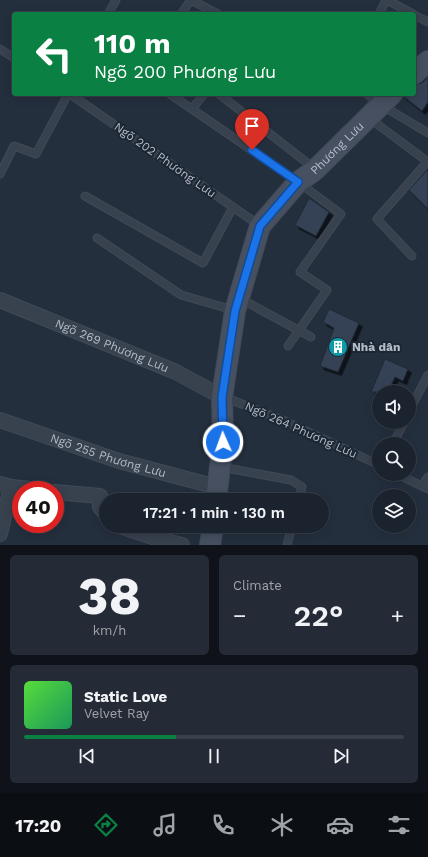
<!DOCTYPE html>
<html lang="en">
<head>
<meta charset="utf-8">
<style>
	:root { --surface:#1b232e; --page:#242b36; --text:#f1f3f6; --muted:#a0a4aa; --line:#39404a; --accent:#0b8043 }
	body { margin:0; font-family:"Work Sans",sans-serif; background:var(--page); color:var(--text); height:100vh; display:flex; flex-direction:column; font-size:15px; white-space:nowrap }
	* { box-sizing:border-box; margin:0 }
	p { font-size:13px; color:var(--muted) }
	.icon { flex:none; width:22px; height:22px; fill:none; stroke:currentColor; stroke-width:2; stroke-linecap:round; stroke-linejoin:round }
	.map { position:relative; height:545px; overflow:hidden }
	.drawer { display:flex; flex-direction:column; gap:10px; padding:10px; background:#0f1319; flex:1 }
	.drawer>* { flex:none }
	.top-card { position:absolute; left:12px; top:12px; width:404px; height:84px; border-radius:4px; box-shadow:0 2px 10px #0003,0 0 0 1px var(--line); background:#0b8043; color:#fff; overflow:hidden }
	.fabs { position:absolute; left:372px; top:385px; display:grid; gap:8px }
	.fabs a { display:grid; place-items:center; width:44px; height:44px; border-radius:50%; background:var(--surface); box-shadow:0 2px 10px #0003,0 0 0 1px var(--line); font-size:20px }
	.speed { position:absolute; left:12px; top:481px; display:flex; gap:8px; font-size:20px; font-weight:700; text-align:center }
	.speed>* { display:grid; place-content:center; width:52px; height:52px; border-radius:50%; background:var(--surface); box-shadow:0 2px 10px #0003,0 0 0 1px var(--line); line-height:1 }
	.speed .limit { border:6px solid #d22; background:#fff; color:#111 }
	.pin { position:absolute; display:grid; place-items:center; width:34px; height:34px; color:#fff; margin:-41px -17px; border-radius:50% 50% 50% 0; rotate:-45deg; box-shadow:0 0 4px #0007 }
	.pin .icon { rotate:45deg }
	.me { position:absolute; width:44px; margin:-22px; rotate:358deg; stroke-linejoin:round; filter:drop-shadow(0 0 3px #0008) }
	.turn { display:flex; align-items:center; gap:14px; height:84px; padding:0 16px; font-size:18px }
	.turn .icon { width:52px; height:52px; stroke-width:2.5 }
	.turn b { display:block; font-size:28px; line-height:34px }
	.big { font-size:30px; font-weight:600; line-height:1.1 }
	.drawer .tile { flex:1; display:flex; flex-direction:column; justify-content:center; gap:6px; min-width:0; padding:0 14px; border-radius:6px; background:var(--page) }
	.drawer .dial { align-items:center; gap:0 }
	.dial b { font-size:52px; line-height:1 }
	.song { display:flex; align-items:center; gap:12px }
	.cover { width:48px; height:48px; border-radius:6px; background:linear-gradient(135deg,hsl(110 70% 55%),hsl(150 70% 35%)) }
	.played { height:4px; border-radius:2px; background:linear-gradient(90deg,var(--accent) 40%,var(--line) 40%) }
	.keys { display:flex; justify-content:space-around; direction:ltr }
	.heat { display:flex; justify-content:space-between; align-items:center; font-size:22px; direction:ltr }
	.drawer .tiles { flex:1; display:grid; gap:10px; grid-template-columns:1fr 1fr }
	.tile:last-child { grid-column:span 2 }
	.trip { position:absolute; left:99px; top:493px; width:230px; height:40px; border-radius:20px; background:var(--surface); box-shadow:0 2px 10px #0003,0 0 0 1px var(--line); font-weight:600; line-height:40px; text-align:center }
	.dock { display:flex; height:64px; justify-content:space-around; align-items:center; background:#0b0e12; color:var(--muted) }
	.dock .icon { width:28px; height:28px }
	.dock .selected { color:var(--accent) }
	.dock b { font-size:18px; color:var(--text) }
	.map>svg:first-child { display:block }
	.building { fill:#364354; stroke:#1f2835; filter:url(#shadow) }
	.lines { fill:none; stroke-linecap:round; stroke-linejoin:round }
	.lane-casing { stroke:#414a57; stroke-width:9 }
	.street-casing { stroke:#414a57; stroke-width:16 }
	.secondary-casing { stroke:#414a57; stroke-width:22 }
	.lane { stroke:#38414e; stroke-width:7 }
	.street { stroke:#38414e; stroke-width:14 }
	.secondary { stroke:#465061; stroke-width:20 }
	.route-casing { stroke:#114b97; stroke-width:10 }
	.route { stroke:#1a73e8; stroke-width:7 }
	.labels { text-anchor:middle; stroke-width:4; stroke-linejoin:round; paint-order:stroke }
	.street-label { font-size:12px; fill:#b4bcc9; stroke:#1d2633 }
	.poi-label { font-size:12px; font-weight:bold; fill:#b4bcc9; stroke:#1d2633; text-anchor:start }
</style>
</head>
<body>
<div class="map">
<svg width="428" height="545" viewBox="0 0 428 545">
	<defs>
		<filter id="shadow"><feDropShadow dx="3.5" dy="3.5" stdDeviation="0" flood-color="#0009"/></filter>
	</defs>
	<rect width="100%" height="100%" fill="#242f3e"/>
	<g class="building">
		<polygon points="428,77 428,102 422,111 403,96 403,94 414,94 414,85 422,83"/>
		<polygon points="428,169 428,209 409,190"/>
		<polygon points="309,198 329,212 316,236 295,225"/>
		<polygon points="329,309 359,323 338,372 320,366 334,328 323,322"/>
		<polygon points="385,359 408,369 403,381 395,377 388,392 371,392"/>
	</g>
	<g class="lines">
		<g class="lane-casing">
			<g id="lane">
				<polyline points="387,0 413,14"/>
				<polyline points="108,14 116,0"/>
				<polyline points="181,14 191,0 218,14"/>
				<polyline points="379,14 386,0"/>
				<polyline points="414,15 428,22"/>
				<polyline points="0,49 14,58"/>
				<polyline points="70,94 259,225"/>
				<polyline points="170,94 298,182 341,214 300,272 327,290 288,346"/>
				<polyline points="219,94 315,169"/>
				<polyline points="367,94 381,105 428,133"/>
				<polyline points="192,109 204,94"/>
				<polyline points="369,118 428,162"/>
				<polyline points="0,174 14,146 36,154 68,94"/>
				<polyline points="85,196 203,263 233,207"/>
				<polyline points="97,238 181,295 233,310"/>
				<polyline points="412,256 377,219 428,161"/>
				<polyline points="241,299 311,337"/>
				<polyline points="224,397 285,421 379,465"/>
				<polyline points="409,411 428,375"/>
				<polyline points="393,444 404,422"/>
				<polyline points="221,467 291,480 302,487 299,500"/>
				<polyline points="397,474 428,489"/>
				<polyline points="422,486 428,477"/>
				<polyline points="287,545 292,526"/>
			</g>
		</g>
		<g class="street-casing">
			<g id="street">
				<path id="s1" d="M 0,300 L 176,372 L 222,397"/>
				<path id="s2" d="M 0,420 L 119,461 L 217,487"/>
				<polyline points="0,484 11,487 40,490"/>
				<polyline points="55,492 100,496 100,507 106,514"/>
				<polyline points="119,526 162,540 182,545"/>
				<polyline points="0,534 11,487"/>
			</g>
		</g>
		<g class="secondary-casing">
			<g id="secondary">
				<polyline points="414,74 428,61"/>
				<path id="s3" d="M 216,500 L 223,442 L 222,397 L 235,311 L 260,226 L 298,182 L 315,170 L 392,94"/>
				<polyline points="210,545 213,526"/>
			</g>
		</g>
		<use href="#lane" class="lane"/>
		<use href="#street" class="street"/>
		<use href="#secondary" class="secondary"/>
	</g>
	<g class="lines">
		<g class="route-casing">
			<polyline id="route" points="223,442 222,397 235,311 260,226 298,182 252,150"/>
		</g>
		<use href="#route" class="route"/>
	</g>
	<defs>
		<g id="building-disc" transform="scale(1)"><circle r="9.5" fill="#0f9aa8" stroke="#1d2633"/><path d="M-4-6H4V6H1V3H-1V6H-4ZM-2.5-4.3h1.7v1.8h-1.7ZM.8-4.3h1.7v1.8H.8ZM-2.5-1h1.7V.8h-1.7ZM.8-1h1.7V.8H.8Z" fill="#fff"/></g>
	</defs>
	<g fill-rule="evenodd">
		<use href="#building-disc" x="338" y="347"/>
	</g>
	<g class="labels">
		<g class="street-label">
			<text dy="4" stroke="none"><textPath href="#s3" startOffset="389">Phương Lưu</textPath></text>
			<text transform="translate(165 160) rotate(35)" y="4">Ngõ 202 Phương Lưu</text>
			<text dy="4" stroke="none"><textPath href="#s1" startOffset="121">Ngõ 269 Phương Lưu</textPath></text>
			<text transform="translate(301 430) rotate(24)" y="4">Ngõ 264 Phương Lưu</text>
			<text dy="4" stroke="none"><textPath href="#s2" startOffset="114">Ngõ 255 Phương Lưu</textPath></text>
		</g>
		<g class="poi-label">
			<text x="352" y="351">Nhà dân</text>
		</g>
	</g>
</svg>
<div class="fabs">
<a><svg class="icon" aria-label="sound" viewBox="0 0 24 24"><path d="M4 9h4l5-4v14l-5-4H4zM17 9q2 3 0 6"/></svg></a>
<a><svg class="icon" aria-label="search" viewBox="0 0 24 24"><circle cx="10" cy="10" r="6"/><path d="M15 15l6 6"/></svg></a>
<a><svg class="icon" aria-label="layers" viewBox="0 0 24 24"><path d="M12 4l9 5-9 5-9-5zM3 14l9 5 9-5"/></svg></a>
</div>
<div class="speed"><div class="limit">40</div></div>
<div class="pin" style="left:252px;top:150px;background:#d93025"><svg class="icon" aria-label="arrive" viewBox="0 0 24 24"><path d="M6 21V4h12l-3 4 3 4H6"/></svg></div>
<svg class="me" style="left:223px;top:442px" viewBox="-20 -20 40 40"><circle r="17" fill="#1a73e8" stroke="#fff" stroke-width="3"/><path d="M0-11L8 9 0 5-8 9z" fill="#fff"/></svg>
<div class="trip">17:21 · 1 min · 130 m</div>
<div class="top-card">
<div class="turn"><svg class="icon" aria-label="left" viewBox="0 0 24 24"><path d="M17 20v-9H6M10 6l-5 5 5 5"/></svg><div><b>110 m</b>Ngõ 200 Phương Lưu</div></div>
</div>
</div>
<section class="drawer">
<div class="tiles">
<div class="tile dial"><b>38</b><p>km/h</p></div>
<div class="tile"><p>Climate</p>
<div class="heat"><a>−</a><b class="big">22°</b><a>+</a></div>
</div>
<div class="tile">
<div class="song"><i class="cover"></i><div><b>Static Love</b><p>Velvet Ray</p></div></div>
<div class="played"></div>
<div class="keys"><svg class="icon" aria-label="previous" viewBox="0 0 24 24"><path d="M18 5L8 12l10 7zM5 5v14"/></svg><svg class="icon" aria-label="pause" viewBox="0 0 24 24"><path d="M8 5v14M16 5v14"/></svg><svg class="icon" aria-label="next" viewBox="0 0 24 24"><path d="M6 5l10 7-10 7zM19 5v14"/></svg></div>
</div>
</div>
</section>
<nav class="dock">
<b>17:20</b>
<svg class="icon selected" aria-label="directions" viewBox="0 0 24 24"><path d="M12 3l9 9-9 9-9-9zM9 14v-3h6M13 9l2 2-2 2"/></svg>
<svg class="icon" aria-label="music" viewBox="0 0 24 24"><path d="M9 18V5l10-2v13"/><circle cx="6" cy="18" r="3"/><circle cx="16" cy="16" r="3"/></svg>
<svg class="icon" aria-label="phone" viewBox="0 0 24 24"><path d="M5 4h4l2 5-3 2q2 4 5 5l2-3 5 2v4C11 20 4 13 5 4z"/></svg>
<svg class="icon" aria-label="climate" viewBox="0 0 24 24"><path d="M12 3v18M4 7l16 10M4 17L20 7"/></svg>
<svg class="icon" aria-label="car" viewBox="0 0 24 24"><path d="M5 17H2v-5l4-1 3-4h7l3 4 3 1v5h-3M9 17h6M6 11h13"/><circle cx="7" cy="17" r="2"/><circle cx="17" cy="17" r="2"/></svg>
<svg class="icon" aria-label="filters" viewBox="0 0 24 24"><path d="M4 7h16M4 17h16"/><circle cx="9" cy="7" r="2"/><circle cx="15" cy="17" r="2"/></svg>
</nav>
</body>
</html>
